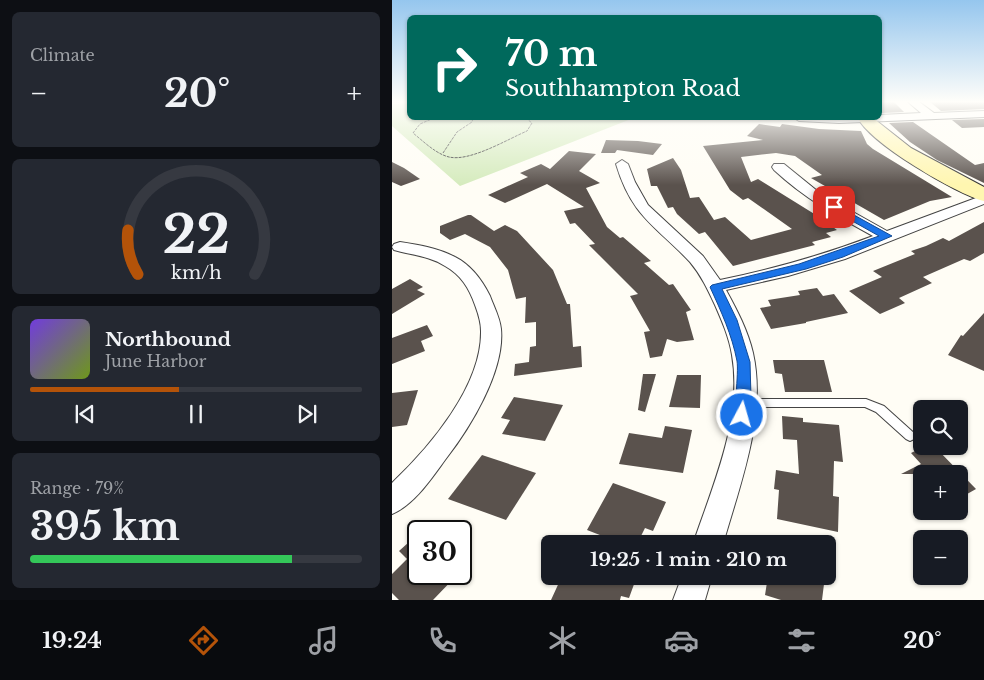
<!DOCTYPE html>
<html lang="en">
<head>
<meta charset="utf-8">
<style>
	:root { --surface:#171b24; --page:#242831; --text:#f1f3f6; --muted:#9ea1a6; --line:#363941; --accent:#b45309 }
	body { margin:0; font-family:"Libre Baskerville",serif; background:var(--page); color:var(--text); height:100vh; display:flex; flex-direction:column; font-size:19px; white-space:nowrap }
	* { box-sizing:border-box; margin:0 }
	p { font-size:16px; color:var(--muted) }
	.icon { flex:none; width:28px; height:28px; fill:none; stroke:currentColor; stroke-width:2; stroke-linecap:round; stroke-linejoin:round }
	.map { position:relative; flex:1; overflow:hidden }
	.sheet { display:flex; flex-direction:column; gap:12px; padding:12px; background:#0d0f14; width:392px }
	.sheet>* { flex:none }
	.top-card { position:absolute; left:15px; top:15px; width:475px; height:105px; border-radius:8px; box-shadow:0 1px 4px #0004; background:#00695c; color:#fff; overflow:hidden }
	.controls { position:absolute; left:521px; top:400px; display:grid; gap:10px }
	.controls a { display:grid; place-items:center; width:55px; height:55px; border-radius:8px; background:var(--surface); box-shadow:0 1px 4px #0004; font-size:25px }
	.speed { position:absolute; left:15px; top:520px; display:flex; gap:10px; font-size:25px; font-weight:700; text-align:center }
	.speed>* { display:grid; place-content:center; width:65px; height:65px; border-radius:50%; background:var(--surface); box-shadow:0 1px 4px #0004; line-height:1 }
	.speed .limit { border:2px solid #111; border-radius:8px; background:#fff; color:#111 }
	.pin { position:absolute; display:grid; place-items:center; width:42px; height:42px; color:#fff; margin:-21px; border-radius:10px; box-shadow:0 2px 8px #0006 }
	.me { position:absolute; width:55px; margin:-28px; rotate:6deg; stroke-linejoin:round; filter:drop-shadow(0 0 4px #0008) }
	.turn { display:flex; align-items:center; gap:18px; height:105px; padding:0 15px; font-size:22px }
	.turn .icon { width:65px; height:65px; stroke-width:2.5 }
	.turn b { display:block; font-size:35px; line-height:42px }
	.big { font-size:38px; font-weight:700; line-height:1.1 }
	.sheet .widget { flex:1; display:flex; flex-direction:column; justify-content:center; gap:8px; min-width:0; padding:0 18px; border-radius:8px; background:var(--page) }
	.sheet .dial { align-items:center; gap:0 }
	.dial svg { height:130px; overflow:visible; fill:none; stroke:var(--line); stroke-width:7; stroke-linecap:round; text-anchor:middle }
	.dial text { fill:var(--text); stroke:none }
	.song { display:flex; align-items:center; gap:15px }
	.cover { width:60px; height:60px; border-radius:8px; background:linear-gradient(135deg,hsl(260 70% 55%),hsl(80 70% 35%)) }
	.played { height:5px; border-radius:2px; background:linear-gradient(90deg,var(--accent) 45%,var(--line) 45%) }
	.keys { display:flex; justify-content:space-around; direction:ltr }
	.heat { display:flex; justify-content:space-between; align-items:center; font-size:28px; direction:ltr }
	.charge { height:8px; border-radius:4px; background:linear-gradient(90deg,#34c759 79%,var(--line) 0) }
	.trip { position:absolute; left:149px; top:535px; width:295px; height:50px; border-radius:8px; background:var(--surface); box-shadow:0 1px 4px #0004; font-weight:700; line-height:50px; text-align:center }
	.tab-bar { display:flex; height:80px; justify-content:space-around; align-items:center; background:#090b0e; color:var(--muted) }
	.tab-bar .icon { width:35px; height:35px }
	.tab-bar .selected { color:var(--accent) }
	.tab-bar b { font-size:22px; color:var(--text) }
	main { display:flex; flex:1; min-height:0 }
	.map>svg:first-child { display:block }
	.green { fill:#d5ebbd }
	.building { fill:#5a524d }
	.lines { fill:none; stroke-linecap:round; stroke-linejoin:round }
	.lane-casing { stroke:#444; stroke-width:2 }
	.street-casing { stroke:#444; stroke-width:2 }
	.secondary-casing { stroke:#333; stroke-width:2 }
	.path { stroke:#333; stroke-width:1; stroke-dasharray:3 1; stroke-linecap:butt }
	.lane { fill:#fff; fill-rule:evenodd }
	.street { fill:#fff; fill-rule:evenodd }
	.secondary { fill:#fff6b0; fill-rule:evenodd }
	.route { fill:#1a73e8; stroke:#114b97 }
</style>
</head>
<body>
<main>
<section class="sheet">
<div class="widget"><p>Climate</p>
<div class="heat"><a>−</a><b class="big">20°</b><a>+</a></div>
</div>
<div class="widget dial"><svg viewBox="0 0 100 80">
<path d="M14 69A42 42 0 1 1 86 69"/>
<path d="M14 69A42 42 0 0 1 8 42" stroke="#b45309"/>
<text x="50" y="56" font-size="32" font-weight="700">22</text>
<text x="50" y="72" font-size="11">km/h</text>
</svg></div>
<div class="widget">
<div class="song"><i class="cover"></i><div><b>Northbound</b><p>June Harbor</p></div></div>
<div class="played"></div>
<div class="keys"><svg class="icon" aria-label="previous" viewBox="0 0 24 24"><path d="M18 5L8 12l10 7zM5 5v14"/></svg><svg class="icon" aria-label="pause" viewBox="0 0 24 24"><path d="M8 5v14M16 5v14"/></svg><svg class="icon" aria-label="next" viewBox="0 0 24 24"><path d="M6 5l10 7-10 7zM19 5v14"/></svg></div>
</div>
<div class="widget"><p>Range · 79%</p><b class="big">395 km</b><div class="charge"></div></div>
</section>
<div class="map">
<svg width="592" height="600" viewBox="0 0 592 600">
	<rect width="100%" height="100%" fill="#fffdf5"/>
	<polygon class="green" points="17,103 18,118 236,118 239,119 68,186 0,126 0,104"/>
	<g class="building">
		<polygon points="488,101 501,101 512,112 489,113"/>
		<polygon points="537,101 592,102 592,109 549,111"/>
		<polygon points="592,119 592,127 570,128 560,120"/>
		<polygon points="521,122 583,165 592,163 592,183 545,160 518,142 497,123"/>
		<polygon points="367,124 388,127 390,124 427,129 469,131 475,144 481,149 560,197 538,201 492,220 419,178 430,175 403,156 384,153 349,157 359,182 366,179 424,215 445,230 434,233 439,237 420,242 423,245 341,266 313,232 307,234 285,214 281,207 276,208 265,186 259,186 255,169 281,158 289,170 298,198 307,197 322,220 333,217 359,240 400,229 356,198 351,200 338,190 311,146 371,140 355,136"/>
		<polygon points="214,140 246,141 270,144 261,155 225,150 223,153 209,153"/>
		<polygon points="177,151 204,154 187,171 208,183 194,188 215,227 228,238 231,237 259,261 252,263 277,285 281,284 299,310 294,312 302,340 285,342 275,339 270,356 258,358 252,332 258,331 238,296 246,294 197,245 203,244 183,223 178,224 172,211 192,207 155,184 113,203 96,195 136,177 128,173 149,164 158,169"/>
		<polygon points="0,162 12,168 28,179 9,186 0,182"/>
		<polygon points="76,215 79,215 102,231 113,225 125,231 161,270 175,304 178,304 181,347 189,346 190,367 122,376 123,364 137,362 138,347 144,346 144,322 133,323 134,297 124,299 116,270 98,247 73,234 58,240 48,233 48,226"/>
		<polygon points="592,222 592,253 578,261 572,259 531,277 540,283 507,298 513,303 488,314 457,291 490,277 481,271 523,254 519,251 534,246 551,238 557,241"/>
		<polygon points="18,279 31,287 25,290 33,294 0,314 0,289"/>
		<polygon points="425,288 431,296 442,294 456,313 414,322 414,323 379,329 368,308 379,306 376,300 408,295 406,291"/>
		<polygon points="592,313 592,371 556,355 569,335 571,336"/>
		<polygon points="35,325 41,336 29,341 33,351 0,364 0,338"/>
		<polygon points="381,360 432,360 440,392 393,392 390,374 383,373"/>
		<polygon points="251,374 264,374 253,412 246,410"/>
		<polygon points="285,375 309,375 308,408 277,407"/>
		<polygon points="26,390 15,425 0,427 0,393"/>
		<polygon points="122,397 171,405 153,441 110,434 118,420 109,418"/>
		<polygon points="390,416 411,418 411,422 447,425 451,462 442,461 441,496 447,497 446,532 385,519 387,490 382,489 384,470 407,474 405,440 391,439"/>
		<polygon points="273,426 300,430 291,473 227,464 237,433 270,438"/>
		<polygon points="533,446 542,446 584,489 568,498 568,474 509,474 529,464 519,453"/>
		<polygon points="90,455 144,473 114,520 56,499"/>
		<polygon points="221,483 274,502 261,531 253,528 245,544 231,544 195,530"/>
		<polygon points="26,534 26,574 66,574 41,600 7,600 0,593 0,574 15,559 7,551"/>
		<polygon points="170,576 245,576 237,598 229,596 228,600 159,600"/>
		<polygon points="376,576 433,576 430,600 389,600 373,595"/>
	</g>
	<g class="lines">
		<g class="lane-casing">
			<polygon id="lane" points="354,399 474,399 492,406 522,433 524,436 522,439 518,441 514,439 484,412 473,407 354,407 350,406 349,403 350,400"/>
		</g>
		<g class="street-casing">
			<g id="street">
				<polygon points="515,101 526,101 542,113 592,111 592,117 447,123 407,121 402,118 488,118 488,115 529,113"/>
				<path d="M 230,160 L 236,164 L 243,182 L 256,205 L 311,256 L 328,280 C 381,269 431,255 481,236 C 446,217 412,198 382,170 L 380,167 L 382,164 L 392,164 L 429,194 L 495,231 L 592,195 L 592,204 L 453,259 L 396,276 L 334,290 C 345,310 356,331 361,353 C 375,416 348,484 331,544 L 301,544 C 321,485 351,418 340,355 C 337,337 330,321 323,305 C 316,290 309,275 298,262 C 263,225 240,217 224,164 Z"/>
				<path d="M 8,242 C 27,245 46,248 63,257 C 79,265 90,280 98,296 C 102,307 108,318 109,329 C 113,371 78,428 53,460 C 39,479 22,505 0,514 L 0,483 C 38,447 90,386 89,331 C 89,322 86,313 83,305 C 77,288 69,275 53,266 C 38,256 20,255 2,250 L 0,247 L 2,244 Z"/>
				<polygon points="290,576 320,576 313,600 281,600"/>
			</g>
		</g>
		<g class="secondary-casing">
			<path id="secondary" d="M 466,118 L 481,118 L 519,148 L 592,187 L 592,201 C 564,194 478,143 466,118 Z"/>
		</g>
		<g class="path">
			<polyline points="0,102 18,101"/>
			<path d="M 42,118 L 28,124 L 21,133 C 31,141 44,154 57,157 C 78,162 116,139 135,131 L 140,123 L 135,119 L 128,118"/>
			<polyline points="180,118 185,119"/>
			<polyline points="213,118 222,118"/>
			<polyline points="101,119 113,118"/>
			<polyline points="51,153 65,132 80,122 81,118"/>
		</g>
		<use href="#lane" class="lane"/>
		<use href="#street" class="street"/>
		<use href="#secondary" class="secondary"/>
	</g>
	<linearGradient id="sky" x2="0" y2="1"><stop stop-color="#95c6ee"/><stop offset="0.55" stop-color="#fffefa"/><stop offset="1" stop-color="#fffefa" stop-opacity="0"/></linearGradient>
	<rect width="592" height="185" fill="url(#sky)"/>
	<path class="route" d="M 442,204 L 500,236 L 451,257 L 414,269 L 330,289 L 345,320 L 358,362 L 359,398 L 355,419 L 350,421 L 345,419 C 341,413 347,374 345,361 C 340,335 329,311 318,287 L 320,285 L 407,264 L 487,236 L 439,209 L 439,205 Z"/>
</svg>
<div class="controls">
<a><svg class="icon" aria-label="search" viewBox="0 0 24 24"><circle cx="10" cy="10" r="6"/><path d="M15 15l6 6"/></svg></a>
<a>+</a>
<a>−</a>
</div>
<div class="speed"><div class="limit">30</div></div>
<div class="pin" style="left:442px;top:207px;background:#d93025"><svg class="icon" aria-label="arrive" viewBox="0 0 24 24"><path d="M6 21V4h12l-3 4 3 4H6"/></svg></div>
<svg class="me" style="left:350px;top:415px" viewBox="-20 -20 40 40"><circle r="17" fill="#1a73e8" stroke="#fff" stroke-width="3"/><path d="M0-11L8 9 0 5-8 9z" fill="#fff"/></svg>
<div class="trip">19:25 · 1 min · 210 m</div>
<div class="top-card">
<div class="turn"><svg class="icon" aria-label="right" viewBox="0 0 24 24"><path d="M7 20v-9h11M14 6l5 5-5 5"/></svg><div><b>70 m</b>Southhampton Road</div></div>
</div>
</div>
</main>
<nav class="tab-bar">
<b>19:24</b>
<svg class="icon selected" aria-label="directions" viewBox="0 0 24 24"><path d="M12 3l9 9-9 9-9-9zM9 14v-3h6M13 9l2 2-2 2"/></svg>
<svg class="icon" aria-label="music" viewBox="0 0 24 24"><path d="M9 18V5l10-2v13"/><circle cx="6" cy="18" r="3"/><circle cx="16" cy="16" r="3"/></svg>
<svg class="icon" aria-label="phone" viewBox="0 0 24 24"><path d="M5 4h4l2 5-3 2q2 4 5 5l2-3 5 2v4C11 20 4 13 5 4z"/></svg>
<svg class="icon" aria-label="climate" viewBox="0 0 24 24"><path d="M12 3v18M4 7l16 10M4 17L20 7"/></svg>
<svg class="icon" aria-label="car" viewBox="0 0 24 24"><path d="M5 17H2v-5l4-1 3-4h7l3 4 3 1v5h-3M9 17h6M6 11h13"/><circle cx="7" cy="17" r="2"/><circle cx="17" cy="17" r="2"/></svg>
<svg class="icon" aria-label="filters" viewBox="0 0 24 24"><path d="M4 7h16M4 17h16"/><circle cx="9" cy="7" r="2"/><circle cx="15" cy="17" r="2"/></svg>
<b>20°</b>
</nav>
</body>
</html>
